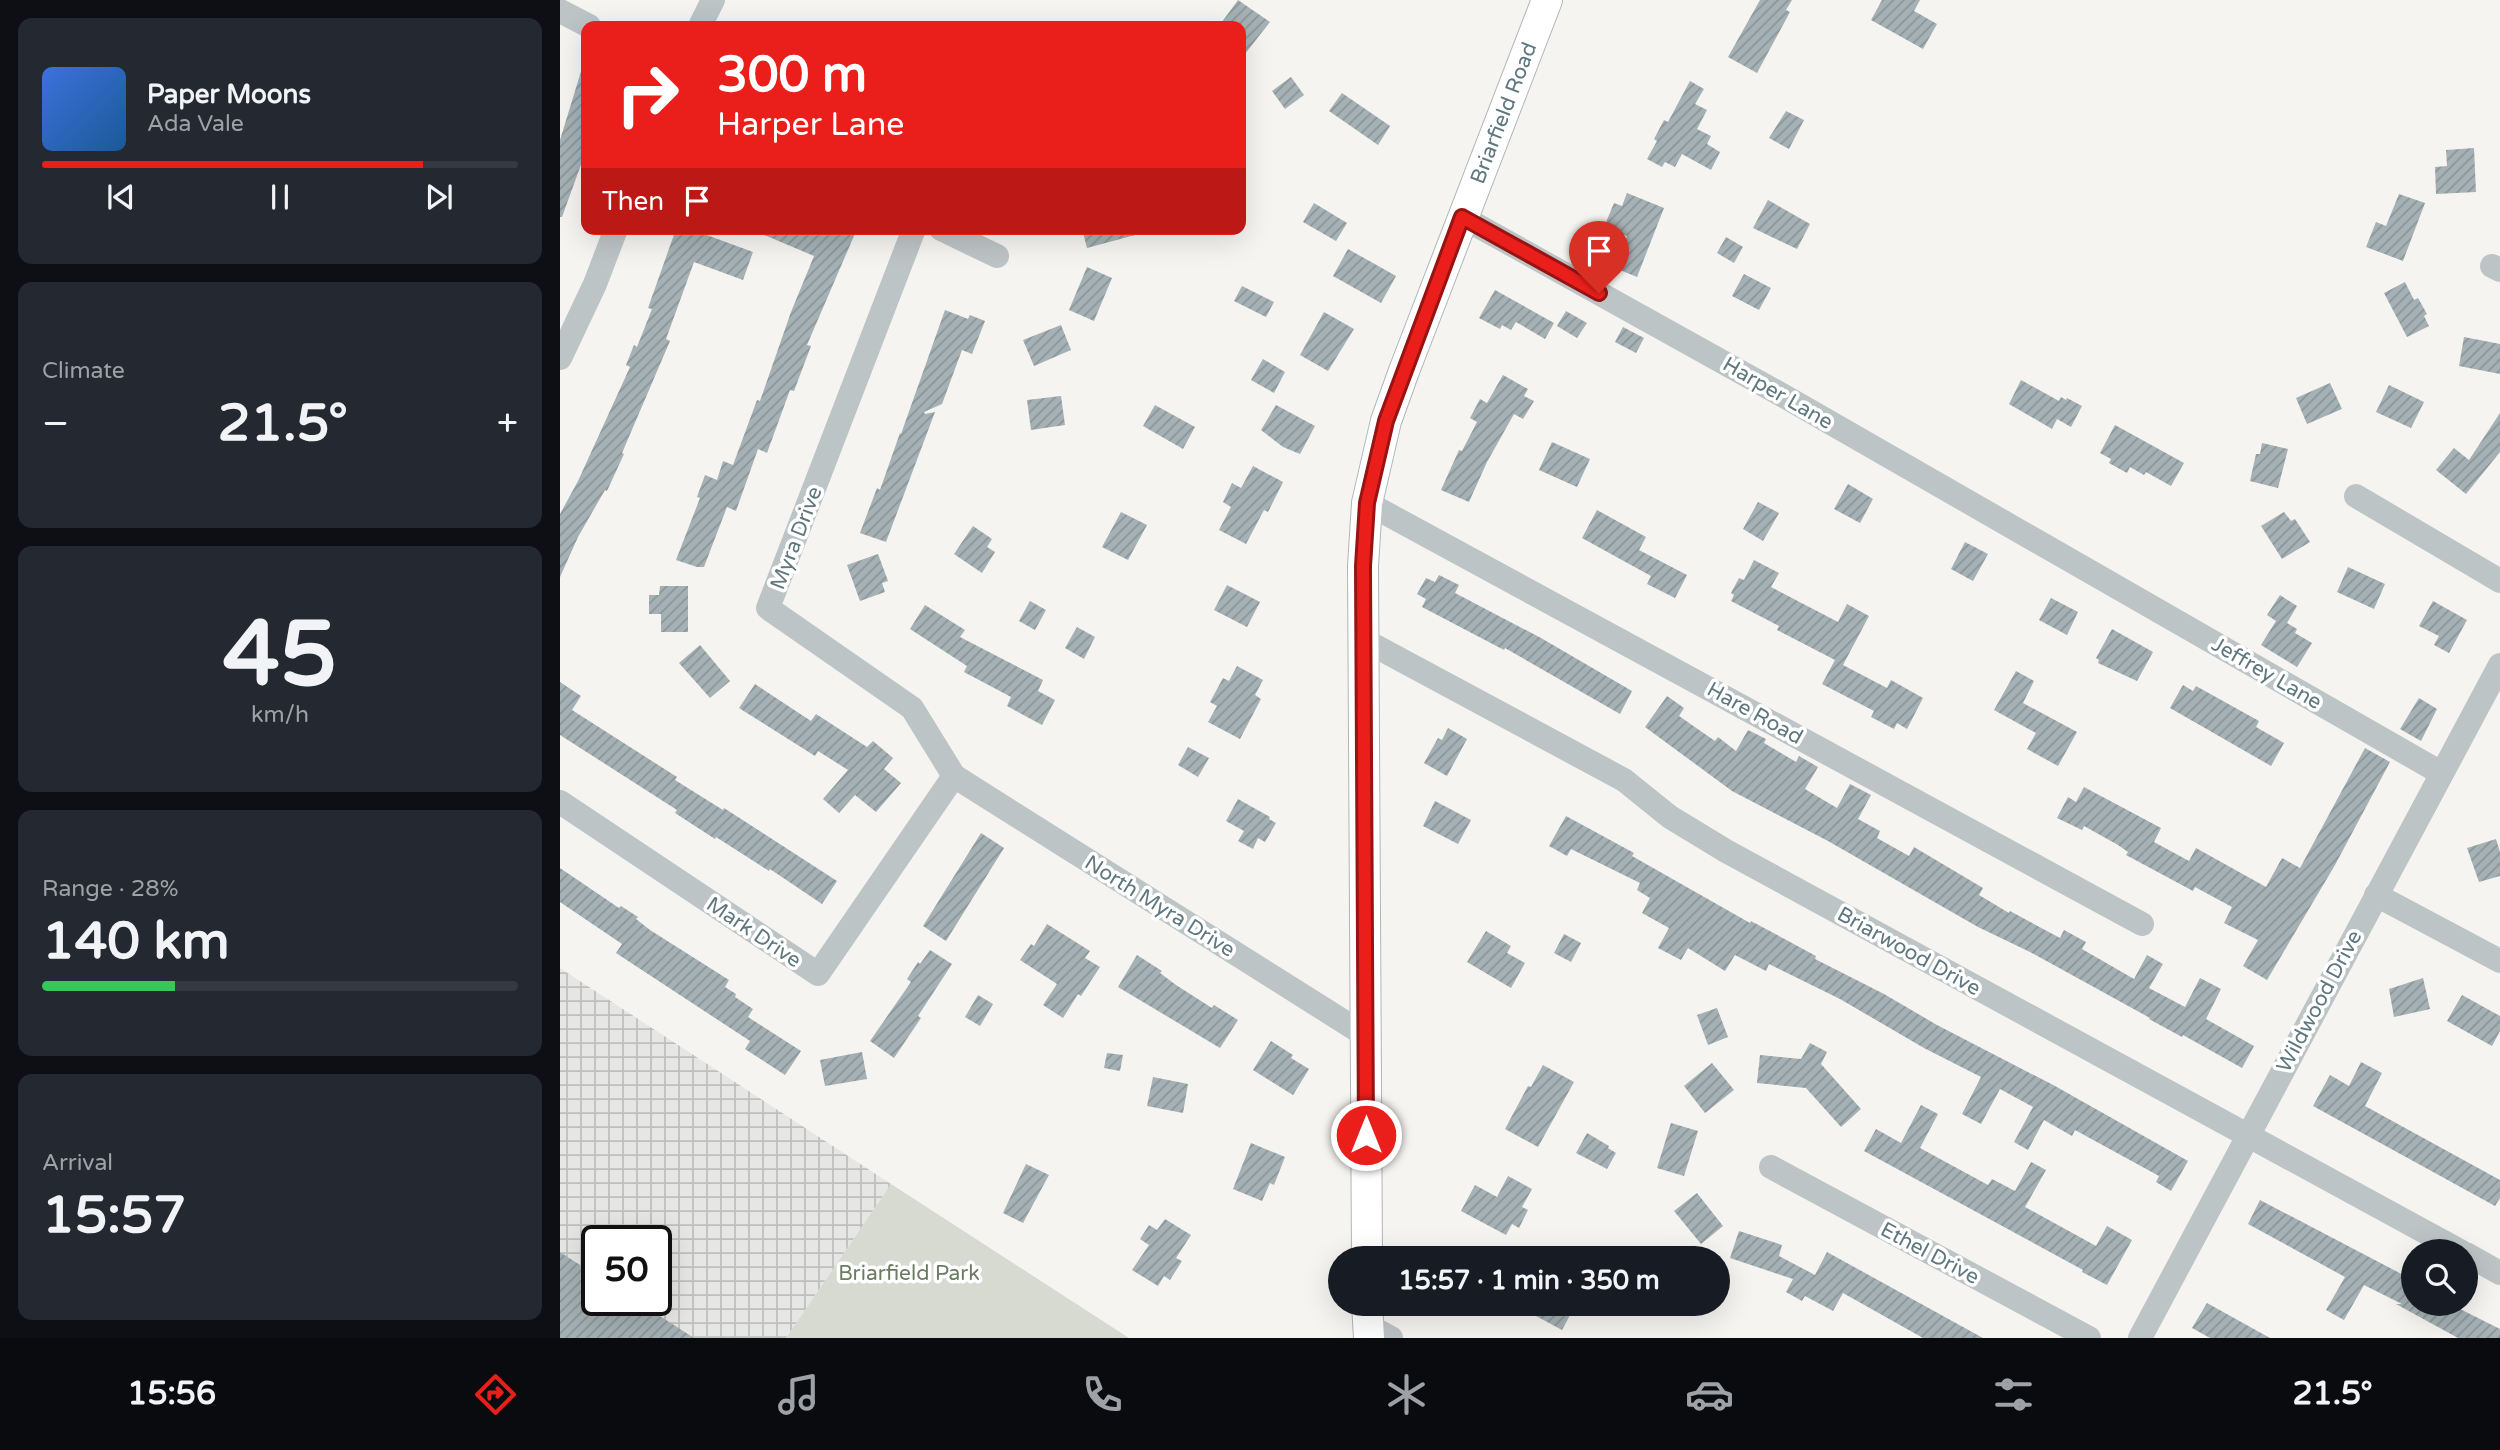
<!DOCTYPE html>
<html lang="en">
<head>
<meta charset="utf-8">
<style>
	:root { --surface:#171b24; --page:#242831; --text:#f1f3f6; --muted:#9ea1a6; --line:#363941; --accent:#ea1f1c }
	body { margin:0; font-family:"Varela Round",sans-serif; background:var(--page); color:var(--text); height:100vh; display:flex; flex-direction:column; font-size:26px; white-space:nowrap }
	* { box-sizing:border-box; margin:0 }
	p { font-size:23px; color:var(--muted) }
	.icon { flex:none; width:38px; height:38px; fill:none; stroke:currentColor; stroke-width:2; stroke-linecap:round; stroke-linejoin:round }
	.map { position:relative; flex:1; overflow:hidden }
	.drawer { display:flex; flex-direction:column; gap:18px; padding:18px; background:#0d0f14; width:560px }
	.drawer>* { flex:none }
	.banner { position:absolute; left:21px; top:21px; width:665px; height:214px; border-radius:14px; box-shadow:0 7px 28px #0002; background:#ea1f1c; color:#fff; overflow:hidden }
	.fabs { position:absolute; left:1841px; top:1239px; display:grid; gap:14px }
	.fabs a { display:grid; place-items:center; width:77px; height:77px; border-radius:50%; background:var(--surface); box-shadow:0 7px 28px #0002; font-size:35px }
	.speed { position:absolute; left:21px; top:1225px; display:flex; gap:14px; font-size:35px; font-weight:700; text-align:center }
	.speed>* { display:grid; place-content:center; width:91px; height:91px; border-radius:50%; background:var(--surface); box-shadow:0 7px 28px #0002; line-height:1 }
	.speed .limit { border:4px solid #111; border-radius:10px; background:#fff; color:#111 }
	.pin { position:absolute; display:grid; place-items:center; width:60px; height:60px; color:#fff; margin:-72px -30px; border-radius:50% 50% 50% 0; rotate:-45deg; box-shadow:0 0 7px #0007 }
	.pin .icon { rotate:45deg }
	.me { position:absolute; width:77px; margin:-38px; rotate:0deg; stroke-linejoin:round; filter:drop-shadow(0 0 5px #0008) }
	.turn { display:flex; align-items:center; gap:24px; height:147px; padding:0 21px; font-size:32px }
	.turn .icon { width:91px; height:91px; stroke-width:2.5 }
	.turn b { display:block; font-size:49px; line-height:60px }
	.then { display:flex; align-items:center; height:66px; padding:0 21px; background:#0003; gap:14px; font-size:26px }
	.big { font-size:52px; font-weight:800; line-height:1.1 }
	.drawer .card { flex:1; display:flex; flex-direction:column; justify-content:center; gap:10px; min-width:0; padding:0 24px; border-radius:14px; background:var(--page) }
	.drawer .dial { align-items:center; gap:0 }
	.dial b { font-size:91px; line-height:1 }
	.song { display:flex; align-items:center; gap:21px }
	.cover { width:84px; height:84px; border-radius:10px; background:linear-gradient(135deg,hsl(220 70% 55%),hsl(210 70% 35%)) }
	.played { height:7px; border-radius:4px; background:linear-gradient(90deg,var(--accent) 80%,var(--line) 80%) }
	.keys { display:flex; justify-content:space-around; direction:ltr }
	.heat { display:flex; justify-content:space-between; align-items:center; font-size:38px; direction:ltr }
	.charge { height:10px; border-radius:5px; background:linear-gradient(90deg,#34c759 28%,var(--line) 0) }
	.trip { position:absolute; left:768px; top:1246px; width:402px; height:70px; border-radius:35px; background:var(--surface); box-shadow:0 7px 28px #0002; font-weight:800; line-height:70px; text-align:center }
	.tab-bar { display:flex; height:112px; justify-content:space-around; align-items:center; background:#090b0e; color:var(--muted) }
	.tab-bar .icon { width:49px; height:49px }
	.tab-bar .active { color:var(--accent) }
	.tab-bar b { font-size:32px; color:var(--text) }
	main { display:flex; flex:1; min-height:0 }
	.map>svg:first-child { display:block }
	.industrial { fill:url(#industrial-grid); fill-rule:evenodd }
	.green { fill:#d6dad0 }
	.building { fill:url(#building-hatch) }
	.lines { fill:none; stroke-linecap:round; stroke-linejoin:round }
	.major-casing { stroke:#afb6b8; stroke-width:32 }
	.minor { stroke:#bdc4c6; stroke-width:24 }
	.major { stroke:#fff; stroke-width:30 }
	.route-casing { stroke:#981412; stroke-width:18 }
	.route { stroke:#ea1f1c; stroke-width:12 }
	.labels { text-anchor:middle; stroke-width:7; stroke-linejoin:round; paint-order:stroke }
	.street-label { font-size:21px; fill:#5f777e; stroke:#fff }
	.park-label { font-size:21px; fill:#6c7b62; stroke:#fff }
</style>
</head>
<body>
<main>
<section class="drawer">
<div class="card">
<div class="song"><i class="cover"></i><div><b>Paper Moons</b><p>Ada Vale</p></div></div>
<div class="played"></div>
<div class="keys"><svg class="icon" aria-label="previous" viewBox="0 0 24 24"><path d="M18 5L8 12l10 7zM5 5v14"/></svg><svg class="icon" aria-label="pause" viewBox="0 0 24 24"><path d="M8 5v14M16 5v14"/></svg><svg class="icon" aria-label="next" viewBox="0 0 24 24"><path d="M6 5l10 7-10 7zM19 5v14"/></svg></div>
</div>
<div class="card"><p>Climate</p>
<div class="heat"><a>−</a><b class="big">21.5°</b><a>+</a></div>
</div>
<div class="card dial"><b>45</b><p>km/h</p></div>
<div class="card"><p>Range · 28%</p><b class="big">140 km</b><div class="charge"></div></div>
<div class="card"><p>Arrival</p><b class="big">15:57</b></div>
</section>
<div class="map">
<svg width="1940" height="1338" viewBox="0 0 1940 1338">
	<defs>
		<pattern id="industrial-grid" width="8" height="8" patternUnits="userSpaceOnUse" patternTransform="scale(1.75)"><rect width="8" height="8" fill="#e6e6e5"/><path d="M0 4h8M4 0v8" fill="none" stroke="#bebfbf"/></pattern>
		<pattern id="building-hatch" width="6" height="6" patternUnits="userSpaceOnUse" patternTransform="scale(1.75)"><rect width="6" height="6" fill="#a5b1b4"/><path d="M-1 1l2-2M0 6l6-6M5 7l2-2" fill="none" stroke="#8a9598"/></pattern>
	</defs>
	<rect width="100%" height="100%" fill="#f5f4f1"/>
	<path class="industrial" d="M 0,968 L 331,1184 L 226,1338 L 0,1338 ZM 37,1241 L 96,1241 L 96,1300 L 37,1300 Z"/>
	<polygon class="green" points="331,1184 569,1338 226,1338"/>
	<g class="building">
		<polygon points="678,0 710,22 681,59 681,26 659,26"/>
		<polygon points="1200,0 1232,0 1226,10 1230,12 1197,73 1168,57"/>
		<polygon points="1322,0 1360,0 1354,11 1377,24 1363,49 1311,20"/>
		<polygon points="23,65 26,66 26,151 2,217 0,217 0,140"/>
		<polygon points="731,77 744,95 725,109 712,91"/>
		<polygon points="1130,81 1144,89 1135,104 1147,110 1137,129 1151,136 1147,144 1160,152 1151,170 1122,154 1115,167 1105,162 1102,167 1087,159 1097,141 1094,139 1104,120 1108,122"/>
		<polygon points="782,93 830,126 818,145 769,111"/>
		<polygon points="1226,111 1244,120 1229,149 1209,138"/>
		<polygon points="1914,148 1916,192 1876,194 1875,167 1887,166 1886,150"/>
		<polygon points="1067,193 1104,208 1077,277 1055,268 1067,236 1044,227 1054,203 1062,206"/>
		<polygon points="1839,194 1865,203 1843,261 1806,247 1816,222 1826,226"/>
		<polygon points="1208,200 1250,224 1237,249 1193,228"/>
		<polygon points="754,203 787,223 776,241 743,222"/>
		<polygon points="116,229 146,229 144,234 193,252 183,280 134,262 106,339 110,341 62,453 64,454 47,491 45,490 18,537 0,577 0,514 18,481 70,367 66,365 74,345 77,347 92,309 88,308"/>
		<polygon points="190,229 297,229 247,345 251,346 234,391 230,390 207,453 198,449 176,511 167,507 144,567 137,567 116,560 140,498 137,497 145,475 157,480 163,461 173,465 197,400 200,401 231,312 254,256"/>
		<polygon points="522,229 575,229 575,235 527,248"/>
		<polygon points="1166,237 1183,247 1174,263 1157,253"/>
		<polygon points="788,249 836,276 821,303 773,276"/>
		<polygon points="527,267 552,278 534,321 509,310"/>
		<polygon points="1184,274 1211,288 1199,310 1172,296"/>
		<polygon points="1845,282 1854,300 1858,298 1867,314 1864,316 1869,326 1847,337 1824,293"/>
		<polygon points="682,286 714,302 706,317 674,301"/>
		<polygon points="935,290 994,323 985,339 956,322 951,330 942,325 940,329 919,318"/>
		<polygon points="385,310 408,319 410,315 425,321 412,354 402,350 382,404 364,412 365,414 375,412 326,542 300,533 317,488 320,490 340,433 341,434"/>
		<polygon points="1006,311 1027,323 1017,338 997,326"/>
		<polygon points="764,312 794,329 768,371 740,355"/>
		<polygon points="501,325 511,350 474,366 463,340"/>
		<polygon points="1063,327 1084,338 1076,353 1055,342"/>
		<polygon points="1904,337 1940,344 1940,374 1899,366"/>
		<polygon points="703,359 725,372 714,393 691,380"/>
		<polygon points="943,375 968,389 964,396 974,401 963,419 954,414 927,462 909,502 881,490 899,450 902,451 917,422 910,418 920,399 927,403"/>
		<polygon points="1461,380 1499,401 1501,397 1506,400 1507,398 1522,406 1511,427 1497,419 1492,429 1449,404"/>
		<polygon points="1770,383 1782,409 1747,424 1736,398"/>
		<polygon points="1829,385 1864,402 1851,428 1816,412"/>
		<polygon points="501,396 505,425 471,430 467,400"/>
		<polygon points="595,405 635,427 623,449 583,426"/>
		<polygon points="716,405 755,426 740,454 723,447 701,430"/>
		<polygon points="1940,413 1940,452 1906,494 1876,470 1894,448 1909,460"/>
		<polygon points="1555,425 1624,463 1611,486 1586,472 1584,475 1570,467 1567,473 1549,463 1551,459 1540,453"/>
		<polygon points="992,442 1030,459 1017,487 979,470"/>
		<polygon points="1702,443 1728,449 1718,488 1690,481 1696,454 1700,454"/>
		<polygon points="693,466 723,482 708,512 704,510 686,544 659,530 671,507 663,502 672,483 681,488"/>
		<polygon points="1288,484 1313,499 1300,523 1274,509"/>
		<polygon points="1198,502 1219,513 1203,541 1183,529"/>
		<polygon points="1037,510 1086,537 1079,550 1127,575 1115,598 1087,584 1091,576 1022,538"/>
		<polygon points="561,512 587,525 568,560 542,547"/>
		<polygon points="1724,512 1731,521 1735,519 1750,542 1722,559 1701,526"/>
		<polygon points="413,526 432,539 427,547 435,552 422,573 394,554"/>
		<polygon points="1405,542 1428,554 1413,581 1391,569"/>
		<polygon points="318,554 328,581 322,583 325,592 300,601 287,565"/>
		<polygon points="1194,560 1219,573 1211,587 1278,622 1287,604 1309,616 1283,665 1327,688 1331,680 1363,698 1347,729 1337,723 1334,729 1311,717 1314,711 1262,684 1275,660 1217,630 1219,626 1171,601 1174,595 1171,593 1179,578 1184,580"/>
		<polygon points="1788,567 1825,584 1814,609 1777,592"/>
		<polygon points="879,575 899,585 895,593 981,638 1072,691 1060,714 945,648 944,650 862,607 866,599 857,594 866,578 875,582"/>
		<polygon points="667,585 700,602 687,627 654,610"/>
		<polygon points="100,586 128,586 128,632 101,632 101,614 89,614 89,595 99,595"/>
		<polygon points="1720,595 1737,606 1727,623 1737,629 1735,633 1752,643 1737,667 1701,645 1716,621 1707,615"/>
		<polygon points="1491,598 1518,612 1507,635 1479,620"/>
		<polygon points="470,601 486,610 475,630 459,621"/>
		<polygon points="1873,601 1907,620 1889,653 1874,645 1879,636 1859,626"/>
		<polygon points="365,605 405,630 400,637 483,680 478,691 495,700 482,725 447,706 451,697 404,672 407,666 350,629"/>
		<polygon points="517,627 535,637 524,659 505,648"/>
		<polygon points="1552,629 1593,652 1577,681 1538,663 1539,660 1536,658"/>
		<polygon points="140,645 170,681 150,698 119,663"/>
		<polygon points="677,666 703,680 695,695 701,699 680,739 648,722 657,706 650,702 663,678 669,681"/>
		<polygon points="1456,671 1474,681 1463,703 1517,732 1498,766 1467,749 1476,733 1434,710"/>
		<polygon points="0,682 21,696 12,710 117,777 115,780 163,810 164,808 277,881 262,904 210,869 209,871 156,837 155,839 115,813 117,810 0,735"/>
		<polygon points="195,684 251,721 256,714 307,747 313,741 333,758 324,769 341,783 316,812 295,795 279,813 263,799 288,770 258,751 255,756 179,708"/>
		<polygon points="1623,685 1633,691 1636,686 1699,721 1696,727 1724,743 1711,766 1610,708"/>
		<polygon points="1107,696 1124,708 1119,716 1155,741 1158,737 1176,751 1188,730 1206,739 1204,743 1236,762 1239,756 1258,767 1245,789 1277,808 1290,784 1311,795 1298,819 1320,831 1317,838 1349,856 1354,847 1423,888 1419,895 1449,913 1450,911 1500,938 1504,930 1526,942 1522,949 1574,979 1587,955 1603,964 1589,988 1625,1007 1640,978 1661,989 1646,1019 1694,1046 1682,1068 1623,1035 1622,1037 1589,1019 1590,1018 1470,952 1418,927 1268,841 1172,791 1085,727"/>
		<polygon points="1859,698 1877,709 1861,741 1840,729"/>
		<polygon points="888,728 907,739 887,776 864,763 878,738 882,740"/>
		<polygon points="628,747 649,758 638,777 618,765"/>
		<polygon points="1805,748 1830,762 1775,865 1707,980 1683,966 1698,940 1664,923 1672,907 1635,887 1633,891 1566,855 1568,852 1558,845 1524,826 1522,830 1497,818 1508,797 1516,802 1524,787 1601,828 1594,842 1629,861 1636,848 1706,887 1722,858 1740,868"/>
		<polygon points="678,799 710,817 709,819 716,823 705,842 698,838 693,849 678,841 684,831 666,821"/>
		<polygon points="875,801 911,820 898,844 863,826"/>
		<polygon points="1006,816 1074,853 1072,856 1190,923 1191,921 1256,956 1255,959 1324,994 1377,1025 1495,1086 1628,1161 1611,1191 1596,1182 1599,1176 1515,1130 1512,1136 1484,1120 1468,1150 1454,1142 1473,1107 1440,1089 1421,1124 1402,1114 1421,1077 1364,1048 1280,999 1209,964 1206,971 1175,955 1165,971 1128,948 1121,960 1098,948 1109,928 1082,913 1090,898 1077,890 1080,883 1011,849 1007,856 989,846"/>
		<polygon points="421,833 444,848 386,941 363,926"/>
		<polygon points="1936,839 1940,852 1940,876 1919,882 1907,848"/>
		<polygon points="0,868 59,908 61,906 78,917 76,919 90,930 169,980 165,987 176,994 175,997 193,1009 188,1017 241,1051 225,1075 185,1049 190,1041 56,953 62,944 0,902"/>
		<polygon points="487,924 530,951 525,958 540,967 521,996 518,994 503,1018 483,1005 497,984 460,960 471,944 474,946"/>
		<polygon points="926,931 951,946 947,953 965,963 951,988 907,962"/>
		<polygon points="1004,934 1021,943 1011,962 994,953"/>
		<polygon points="370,950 392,964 358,1016 361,1018 334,1058 310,1041 351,982 347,979 358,962 360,964"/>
		<polygon points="577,955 602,971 600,973 616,985 652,1008 654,1005 678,1020 660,1048 558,987"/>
		<polygon points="1863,978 1870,1009 1834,1017 1829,989"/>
		<polygon points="418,995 433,1004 420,1026 405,1017"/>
		<polygon points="1902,995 1940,1016 1940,1031 1932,1046 1887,1021"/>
		<polygon points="1157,1008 1168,1037 1148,1045 1137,1015"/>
		<polygon points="711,1041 733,1055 731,1058 749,1069 733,1095 693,1070"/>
		<polygon points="1250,1043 1267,1052 1261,1064 1301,1109 1281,1127 1246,1088 1197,1083 1200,1055 1241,1059"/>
		<polygon points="302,1052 307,1079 265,1086 260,1060"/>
		<polygon points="547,1053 563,1055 560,1071 544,1068"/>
		<polygon points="1801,1062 1822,1073 1805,1106 1940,1180 1940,1198 1935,1206 1753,1106 1770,1075 1789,1086"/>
		<polygon points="1152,1063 1174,1090 1145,1113 1124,1086"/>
		<polygon points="983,1065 1014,1082 978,1147 945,1129 968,1086 971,1087"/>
		<polygon points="593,1077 628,1084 623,1113 587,1106"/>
		<polygon points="1361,1105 1378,1114 1360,1148 1428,1185 1432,1179 1455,1191 1471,1162 1486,1170 1465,1207 1536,1246 1547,1226 1572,1240 1547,1285 1522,1272 1523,1270 1304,1151 1316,1129 1341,1143"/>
		<polygon points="1111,1123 1138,1131 1124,1176 1097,1168"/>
		<polygon points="1027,1133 1049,1146 1048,1148 1056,1153 1047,1169 1016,1153"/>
		<polygon points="691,1143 725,1157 714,1185 710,1183 702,1201 673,1189"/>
		<polygon points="466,1164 489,1175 463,1223 443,1213"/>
		<polygon points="948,1176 972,1189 962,1207 968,1210 959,1228 952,1224 946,1235 901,1211 915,1185 937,1197"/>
		<polygon points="1137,1193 1163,1226 1141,1244 1114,1211"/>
		<polygon points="1700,1200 1853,1280 1853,1304 1890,1304 1940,1329 1940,1338 1898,1338 1836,1304 1842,1304 1804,1285 1784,1320 1766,1310 1785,1277 1688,1224"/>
		<polygon points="605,1219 631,1235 616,1258 622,1261 610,1280 604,1276 598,1286 572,1270 589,1245 580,1239 589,1225 597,1230"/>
		<polygon points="1179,1231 1222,1245 1219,1256 1255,1275 1267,1252 1423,1338 1363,1338 1283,1293 1273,1311 1245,1296 1242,1301 1226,1292 1233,1279 1170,1258"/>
		<polygon points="0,1252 37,1276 37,1300 75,1300 134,1338 0,1338"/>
		<polygon points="1647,1303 1710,1338 1650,1338 1632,1328"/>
		<polygon points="954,1304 1016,1304 1002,1330"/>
	</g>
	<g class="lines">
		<g class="major-casing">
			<g id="major">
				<path id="s1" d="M 807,1258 L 803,566 L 807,503 L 826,421 L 844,371 L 987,0"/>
				<polyline points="807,1304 809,1338"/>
			</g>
		</g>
		<g class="minor">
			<polyline points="0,11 29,26"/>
			<polyline points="140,26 153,0"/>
			<polyline points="902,217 1222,395 1881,773"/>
			<polyline points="354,229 208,608 352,708 394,776 805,1035"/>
			<polyline points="381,229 437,256"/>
			<polyline points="1932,266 1940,270"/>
			<polyline points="0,358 35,284 56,229"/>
			<polyline points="1796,496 1940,581"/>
			<polyline points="807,503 1582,924"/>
			<polyline points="804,640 1064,780 1110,817 1166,851 1900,1251"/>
			<polyline points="0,802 258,974 394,776"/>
			<polyline points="1816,895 1940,961"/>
			<polyline points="1211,1167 1529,1338"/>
			<polyline points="1906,1254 1940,1273"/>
			<polyline points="809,1326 831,1338"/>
			<polyline points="1580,1338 1940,665"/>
		</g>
		<use href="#major" class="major"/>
	</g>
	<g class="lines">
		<g class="route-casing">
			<polyline id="route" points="806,1135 803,566 807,503 826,421 902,217 1039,293"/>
		</g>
		<use href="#route" class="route"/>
	</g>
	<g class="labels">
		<g class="street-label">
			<text dy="7" stroke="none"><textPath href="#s1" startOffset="1169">Briarfield Road</textPath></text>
			<text transform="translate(1218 393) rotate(30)" y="7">Harper Lane</text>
			<text transform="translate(236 538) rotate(-69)" y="7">Myra Drive</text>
			<text transform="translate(1707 673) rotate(30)" y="7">Jeffrey Lane</text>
			<text transform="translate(1195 713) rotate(29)" y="7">Hare Road</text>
			<text transform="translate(600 906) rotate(32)" y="7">North Myra Drive</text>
			<text transform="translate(194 932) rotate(34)" y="7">Mark Drive</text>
			<text transform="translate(1349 951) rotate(29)" y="7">Briarwood Drive</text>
			<text transform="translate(1759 1001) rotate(-62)" y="7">Wildwood Drive</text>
			<text transform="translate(1370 1253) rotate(28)" y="7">Ethel Drive</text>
		</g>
		<g class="park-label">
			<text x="349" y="1280">Briarfield Park</text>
		</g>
	</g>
</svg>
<div class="fabs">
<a><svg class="icon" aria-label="search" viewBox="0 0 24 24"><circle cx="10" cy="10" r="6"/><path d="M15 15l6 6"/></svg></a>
</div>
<div class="speed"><div class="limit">50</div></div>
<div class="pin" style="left:1039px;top:293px;background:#d93025"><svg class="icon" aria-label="arrive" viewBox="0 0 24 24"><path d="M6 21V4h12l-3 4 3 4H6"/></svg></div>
<svg class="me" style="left:806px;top:1135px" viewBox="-20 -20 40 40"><circle r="17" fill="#ea1f1c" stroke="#fff" stroke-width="3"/><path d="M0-11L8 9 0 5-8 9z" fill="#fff"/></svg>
<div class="trip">15:57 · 1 min · 350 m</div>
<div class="banner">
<div class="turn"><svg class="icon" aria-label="right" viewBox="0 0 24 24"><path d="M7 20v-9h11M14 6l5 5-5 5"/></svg><div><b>300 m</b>Harper Lane</div></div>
<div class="then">Then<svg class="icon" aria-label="arrive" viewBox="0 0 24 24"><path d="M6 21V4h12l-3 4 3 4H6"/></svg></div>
</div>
</div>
</main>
<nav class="tab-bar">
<b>15:56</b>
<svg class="icon active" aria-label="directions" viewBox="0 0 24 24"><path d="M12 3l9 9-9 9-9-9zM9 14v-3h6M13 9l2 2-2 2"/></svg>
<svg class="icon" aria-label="music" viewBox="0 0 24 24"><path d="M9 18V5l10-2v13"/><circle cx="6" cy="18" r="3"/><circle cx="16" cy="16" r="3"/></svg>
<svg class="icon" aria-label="phone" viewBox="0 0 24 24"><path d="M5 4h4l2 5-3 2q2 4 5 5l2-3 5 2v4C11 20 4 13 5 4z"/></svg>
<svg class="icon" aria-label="climate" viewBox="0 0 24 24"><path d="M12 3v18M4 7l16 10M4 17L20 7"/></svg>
<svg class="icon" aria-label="car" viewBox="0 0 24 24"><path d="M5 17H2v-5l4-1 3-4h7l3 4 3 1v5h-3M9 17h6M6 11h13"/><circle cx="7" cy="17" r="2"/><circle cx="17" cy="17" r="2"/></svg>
<svg class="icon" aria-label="filters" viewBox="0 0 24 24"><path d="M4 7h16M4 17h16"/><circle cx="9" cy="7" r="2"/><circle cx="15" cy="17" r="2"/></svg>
<b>21.5°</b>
</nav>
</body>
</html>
